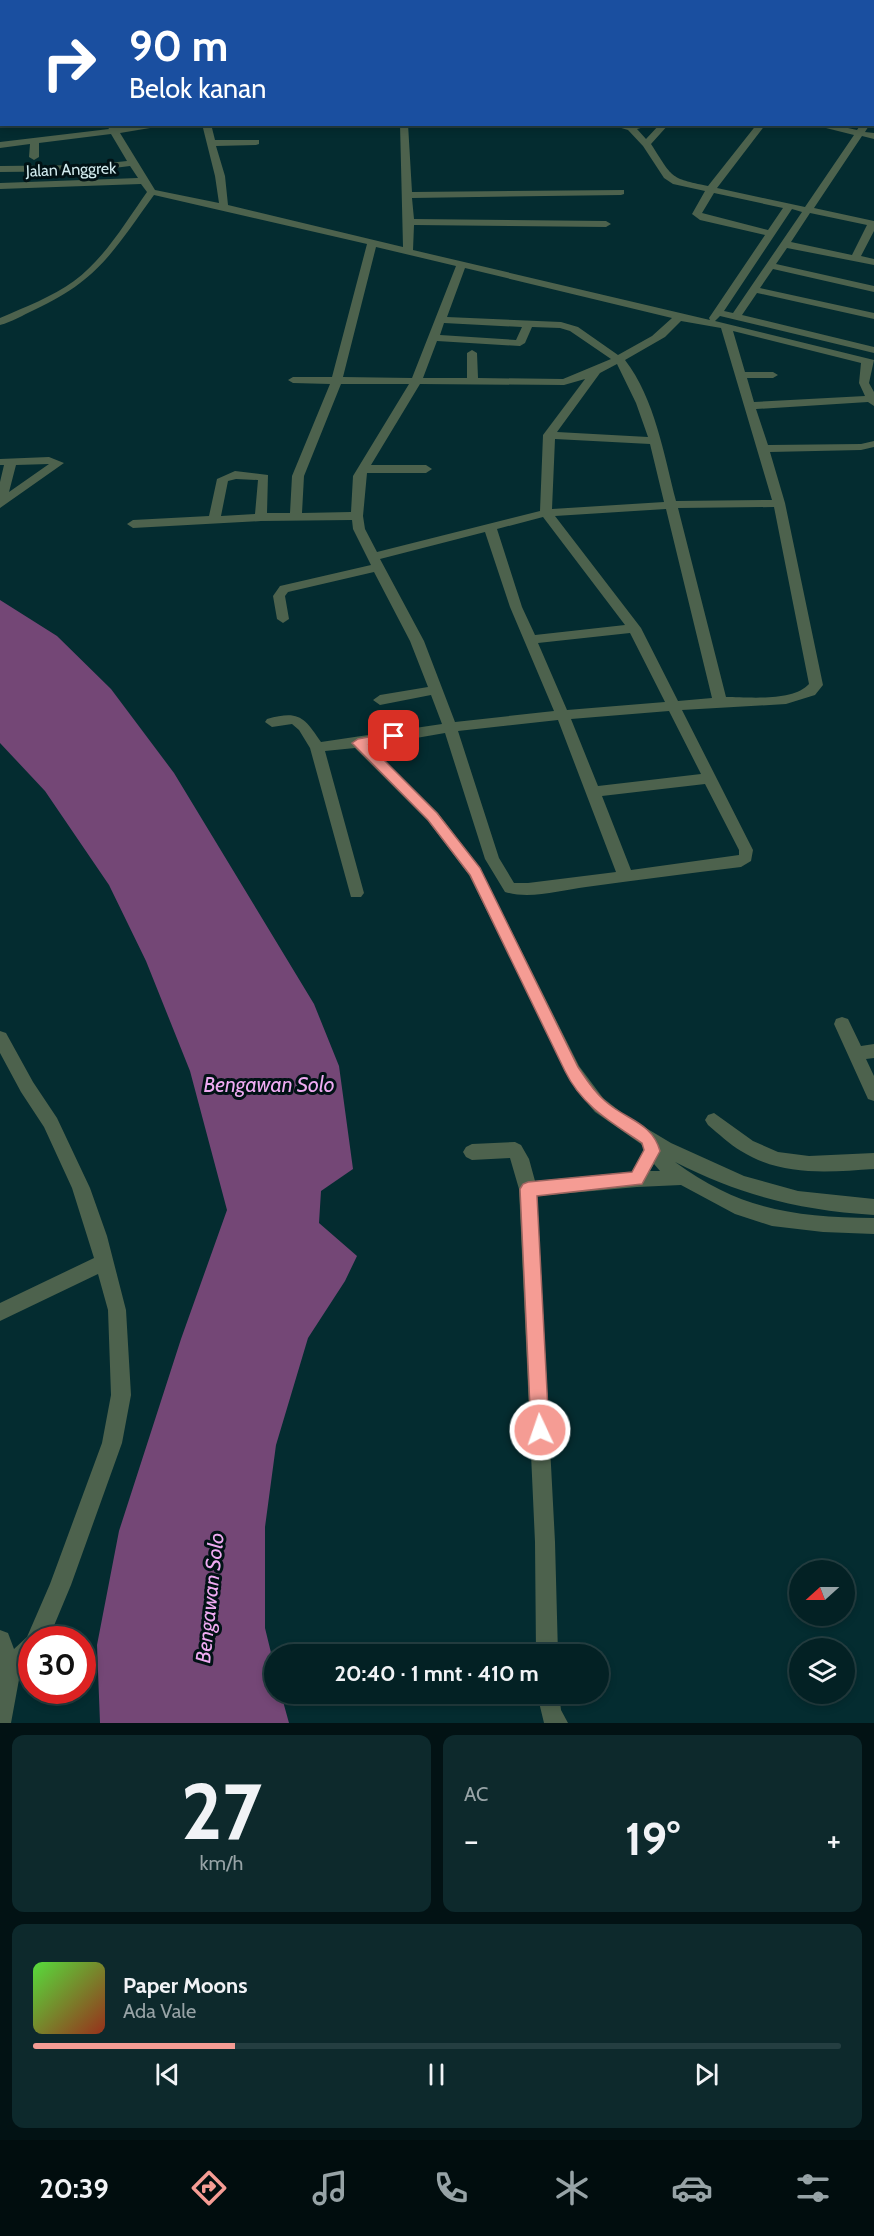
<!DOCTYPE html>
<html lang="id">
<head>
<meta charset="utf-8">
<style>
	:root { --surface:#032124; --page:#0d292c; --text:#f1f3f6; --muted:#97a3a6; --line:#243e41; --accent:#f59c94 }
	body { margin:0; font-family:Cabin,sans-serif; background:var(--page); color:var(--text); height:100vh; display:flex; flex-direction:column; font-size:22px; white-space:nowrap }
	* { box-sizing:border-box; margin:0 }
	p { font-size:20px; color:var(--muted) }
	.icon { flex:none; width:33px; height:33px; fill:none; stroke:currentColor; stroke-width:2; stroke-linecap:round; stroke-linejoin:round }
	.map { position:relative; height:1723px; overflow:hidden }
	.details { display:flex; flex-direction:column; gap:12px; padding:12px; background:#021214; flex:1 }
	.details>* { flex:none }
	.top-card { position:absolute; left:0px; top:0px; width:874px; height:126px; box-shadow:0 3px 9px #0003,0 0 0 2px var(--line); background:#1a4fa0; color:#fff; overflow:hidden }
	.needle { width:39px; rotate:249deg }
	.buttons { position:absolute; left:789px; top:1560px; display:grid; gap:12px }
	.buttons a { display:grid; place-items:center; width:66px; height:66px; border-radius:50%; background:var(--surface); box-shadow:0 3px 9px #0003,0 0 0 2px var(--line); font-size:30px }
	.speed { position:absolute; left:18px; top:1626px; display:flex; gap:12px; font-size:30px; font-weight:700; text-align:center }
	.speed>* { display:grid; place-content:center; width:78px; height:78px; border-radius:50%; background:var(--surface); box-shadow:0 3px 9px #0003,0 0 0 2px var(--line); line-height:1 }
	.speed .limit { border:9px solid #d22; background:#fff; color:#111 }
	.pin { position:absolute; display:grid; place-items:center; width:51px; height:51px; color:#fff; margin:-26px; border-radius:12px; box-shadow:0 3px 9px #0006 }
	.me { position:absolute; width:66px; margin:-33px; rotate:357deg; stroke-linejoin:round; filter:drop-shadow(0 0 4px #0008) }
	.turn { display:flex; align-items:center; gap:21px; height:126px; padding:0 30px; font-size:27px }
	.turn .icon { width:78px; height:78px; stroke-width:2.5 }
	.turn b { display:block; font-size:42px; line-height:51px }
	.big { font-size:45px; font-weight:800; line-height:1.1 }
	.details .card { flex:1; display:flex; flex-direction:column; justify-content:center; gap:9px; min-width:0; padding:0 21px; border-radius:12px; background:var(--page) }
	.details .dial { align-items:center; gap:0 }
	.dial b { font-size:78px; line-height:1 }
	.song { display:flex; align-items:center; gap:18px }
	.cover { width:72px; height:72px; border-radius:9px; background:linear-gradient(135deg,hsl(110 70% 55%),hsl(10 70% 35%)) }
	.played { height:6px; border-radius:3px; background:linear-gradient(90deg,var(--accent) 25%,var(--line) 25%) }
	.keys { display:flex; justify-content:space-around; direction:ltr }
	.heat { display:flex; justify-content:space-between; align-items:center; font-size:33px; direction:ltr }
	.details .tiles { flex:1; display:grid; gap:12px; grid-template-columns:1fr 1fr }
	.card:last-child { grid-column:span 2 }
	.trip { position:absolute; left:264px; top:1644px; width:345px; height:60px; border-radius:30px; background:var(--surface); box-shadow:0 3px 9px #0003,0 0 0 2px var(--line); font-weight:800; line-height:60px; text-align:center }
	.menu { display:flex; height:96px; justify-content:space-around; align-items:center; background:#010d0e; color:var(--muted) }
	.menu .icon { width:42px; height:42px }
	.menu .current { color:var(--accent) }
	.menu b { font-size:27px; color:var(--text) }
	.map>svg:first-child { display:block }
	.water { fill:#744776 }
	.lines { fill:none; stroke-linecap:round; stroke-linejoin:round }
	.minor { fill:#4d624d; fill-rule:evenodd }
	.route { fill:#f59c94; stroke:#9f6560; stroke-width:1.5 }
	.labels { text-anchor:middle; stroke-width:6; stroke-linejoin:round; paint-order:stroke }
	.far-street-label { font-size:16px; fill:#d2ebee; stroke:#011215 }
	.water-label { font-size:21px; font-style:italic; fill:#efabf2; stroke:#011215 }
</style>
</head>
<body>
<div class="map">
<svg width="874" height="1723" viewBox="0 0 874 1723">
	<rect width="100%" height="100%" fill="#042c30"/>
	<polygon class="water" points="0,600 57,636 111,689 174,773 314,1004 339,1066 353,1169 321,1191 319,1223 357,1256 345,1281 308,1338 276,1445 265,1527 265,1628 274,1665 274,1694 281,1694 289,1723 100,1723 97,1645 119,1531 181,1339 227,1210 190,1071 146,961 109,885 45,791 0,743"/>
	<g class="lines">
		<g class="minor">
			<rect x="64" y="0" width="8" height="2"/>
			<rect x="0" y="37" width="2" height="4"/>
			<polygon points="874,86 874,93 873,94 873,87"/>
			<polygon points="874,111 874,117 873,118 873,112"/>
			<path d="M 106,124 L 115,124 L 117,128 L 174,124 L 120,133 L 155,190 L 219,203 L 215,176 L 202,124 L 211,124 L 215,140 L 259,140 L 259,144 L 256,145 L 216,146 L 225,176 L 228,205 L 403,247 L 400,124 L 408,124 L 412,192 L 624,190 L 624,194 L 621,195 L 412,198 L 414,219 L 606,221 L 611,224 L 606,227 L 414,225 L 413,250 L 710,320 L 709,318 L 765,235 L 700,220 L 692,214 L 705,191 L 673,184 L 664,178 L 643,146 L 628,130 L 608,124 L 655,124 L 637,129 L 646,139 L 660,124 L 669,124 L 651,144 C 673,178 669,178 708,186 L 757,124 L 766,124 L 717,188 L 805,207 L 854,135 L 810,124 L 830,124 L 857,130 L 861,124 L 870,124 L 865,132 L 874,133 L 874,139 L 862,136 L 814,208 L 874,221 L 874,231 L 861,256 L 874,259 L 874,265 L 787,248 L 776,264 L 874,286 L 874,292 L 773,269 L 760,288 L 874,313 L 874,319 L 757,293 L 742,315 L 874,347 L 874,353 L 720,316 L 715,321 L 874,360 L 869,383 L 874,392 L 874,406 L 868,402 L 756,409 L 768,445 L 861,444 L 874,441 L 874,447 L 861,450 L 770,452 L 785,503 L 823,685 L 815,695 L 786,704 L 682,710 L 753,850 L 751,861 L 741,867 C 689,873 638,880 586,887 C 561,890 530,900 505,892 L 485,859 L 445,733 L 370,746 L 438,813 L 480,868 L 579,1066 L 603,1098 L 626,1116 L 671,1143 L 744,1176 L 798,1191 L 874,1199 L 874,1215 C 798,1210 743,1196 675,1162 C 740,1210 795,1217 874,1218 L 874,1234 L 823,1232 L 772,1226 L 735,1214 L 681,1185 L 637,1187 L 537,1196 L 555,1542 L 558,1654 L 536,1654 L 535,1542 L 519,1189 L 510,1158 L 472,1160 L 466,1157 L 463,1152 L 466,1147 L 472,1144 L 515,1142 L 521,1145 L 529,1159 L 535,1181 L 632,1172 L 644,1149 L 641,1144 L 595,1112 L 576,1090 L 469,875 L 428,821 L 355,748 L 325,751 L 364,893 L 361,897 L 351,897 L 310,748 L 299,730 L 292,724 L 272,727 L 265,722 L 267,719 C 299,710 304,717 321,742 L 442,724 L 431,695 L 380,705 L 373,700 L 380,695 L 428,687 L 410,641 L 374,572 L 288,592 L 285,596 L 289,619 L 283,623 L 277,619 L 273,596 L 280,586 L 371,565 L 353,529 L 352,520 L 261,521 L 133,528 L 127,524 L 133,520 L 209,516 L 217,479 L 235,471 L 268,475 L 267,513 L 290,513 L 292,476 L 330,384 L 293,383 L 288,380 L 293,377 L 332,377 L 367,244 L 154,195 C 114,250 99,280 34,310 C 23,315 12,322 0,325 L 0,318 C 25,307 52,297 74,281 C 105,258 125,223 147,192 L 141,184 L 0,189 L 0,183 L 138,178 L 130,166 L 90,171 L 0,172 L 0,166 L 90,165 L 127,161 L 111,134 L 39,143 L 39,157 L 34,160 L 29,157 L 30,144 L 0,148 L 0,142 L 109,129 ZM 714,193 L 783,208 L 768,230 L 702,213 ZM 792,209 L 802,212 L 733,313 L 724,311 ZM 810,213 L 867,225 L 852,255 L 791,242 ZM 376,247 L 456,266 L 412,378 L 343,377 ZM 465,268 L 672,318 L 652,336 L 618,355 L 578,327 L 561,322 L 447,317 ZM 681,321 L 721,328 L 772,500 L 676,501 C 664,455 655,399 625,360 L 665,337 ZM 444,323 L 522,327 L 516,340 L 440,335 ZM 532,327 L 560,328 L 570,331 L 611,359 L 563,379 L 478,378 L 477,353 L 472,350 L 467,353 L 467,378 L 423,378 L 437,341 L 520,346 L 525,343 ZM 733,331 L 861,363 L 859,383 L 865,396 L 754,402 L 747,378 L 773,378 L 778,375 L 773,372 L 745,372 ZM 617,364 L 636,403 L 648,437 L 557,432 L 600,373 ZM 585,379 L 543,435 L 540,511 L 377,552 L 365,529 L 363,516 L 367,473 L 426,473 L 432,469 L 426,465 L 371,465 L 420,384 L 564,385 ZM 341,384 L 409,384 L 353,476 L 351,512 L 302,513 L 304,476 ZM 555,439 L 650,444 L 664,502 L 552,509 ZM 236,479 L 258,480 L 255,514 L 221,516 L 228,481 ZM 774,507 L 809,684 C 793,702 748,697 726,697 L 678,508 ZM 666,509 L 712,698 L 678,701 L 641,628 L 555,516 ZM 543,517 L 625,625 L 535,635 L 522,607 L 497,529 ZM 485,532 L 510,607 L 554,711 L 455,722 L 424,641 L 380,559 ZM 630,633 L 665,702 L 567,710 L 538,643 ZM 669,711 L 701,774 L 598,786 L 571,719 ZM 558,720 L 616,872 L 528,883 L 514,883 L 499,858 L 458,731 ZM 705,784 L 739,850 L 739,855 L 631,870 L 602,796 ZM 654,1164 L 660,1171 L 650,1171 Z"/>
			<path d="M 49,457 L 64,463 L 0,508 L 0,482 L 4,465 L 0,465 L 0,459 ZM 49,464 L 9,492 L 16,465 Z"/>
			<polygon points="842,1017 848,1019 861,1046 874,1044 874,1058 866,1059 874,1076 874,1101 868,1099 834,1024 836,1019"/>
			<polygon points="0,1031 6,1033 33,1082 57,1118 90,1188 107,1236 126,1310 131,1395 122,1443 71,1585 48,1640 32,1640 32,1662 20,1674 11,1723 0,1723 0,1630 8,1633 14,1649 27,1637 50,1584 102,1443 111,1395 108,1310 98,1274 0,1321 0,1303 94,1258 72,1188 44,1127 21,1092 0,1053"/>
			<path d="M 714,1113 L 753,1141 L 778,1152 L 809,1156 L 874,1153 L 874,1169 C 829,1172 782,1177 741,1151 C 729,1144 719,1134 708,1125 L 705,1120 L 708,1115 Z"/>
			<polygon points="537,1694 559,1694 561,1710 568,1723 544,1723"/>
		</g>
	</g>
	<path class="route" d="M 394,732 L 400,736 L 398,739 L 369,745 L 437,813 L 480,868 L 578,1067 C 586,1079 593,1091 605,1101 C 626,1120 652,1122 660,1151 L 642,1184 L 537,1196 L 549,1430 L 546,1436 L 540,1439 L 533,1436 L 531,1430 L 520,1189 L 523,1184 L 528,1182 L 632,1172 L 644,1150 L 642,1143 C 611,1122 582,1106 565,1071 L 470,875 L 428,820 L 352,743 L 358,739 Z"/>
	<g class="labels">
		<g class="far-street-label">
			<text transform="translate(71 169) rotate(-2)" y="6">Jalan Anggrek</text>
		</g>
		<g class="water-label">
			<text x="269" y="1092">Bengawan Solo</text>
			<text transform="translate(210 1598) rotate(-84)" y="7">Bengawan Solo</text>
		</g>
	</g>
</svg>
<div class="buttons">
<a><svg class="needle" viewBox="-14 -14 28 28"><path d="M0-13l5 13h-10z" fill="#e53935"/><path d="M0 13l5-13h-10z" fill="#97a3a6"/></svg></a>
<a><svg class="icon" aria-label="layers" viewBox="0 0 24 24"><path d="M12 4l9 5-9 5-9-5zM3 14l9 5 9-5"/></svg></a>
</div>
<div class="speed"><div class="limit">30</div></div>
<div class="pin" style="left:394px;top:736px;background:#d93025"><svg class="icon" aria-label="arrive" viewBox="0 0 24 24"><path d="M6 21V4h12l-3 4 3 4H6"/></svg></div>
<svg class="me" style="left:540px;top:1430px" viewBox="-20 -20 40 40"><circle r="17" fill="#f59c94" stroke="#fff" stroke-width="3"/><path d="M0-11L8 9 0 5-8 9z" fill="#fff"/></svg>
<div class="trip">20:40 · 1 mnt · 410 m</div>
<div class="top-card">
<div class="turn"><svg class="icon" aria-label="right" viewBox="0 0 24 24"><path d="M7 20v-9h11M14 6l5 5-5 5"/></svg><div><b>90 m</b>Belok kanan</div></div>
</div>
</div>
<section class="details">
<div class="tiles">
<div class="card dial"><b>27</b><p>km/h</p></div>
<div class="card"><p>AC</p>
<div class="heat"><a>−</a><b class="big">19°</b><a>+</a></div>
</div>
<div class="card">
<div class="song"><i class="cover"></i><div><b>Paper Moons</b><p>Ada Vale</p></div></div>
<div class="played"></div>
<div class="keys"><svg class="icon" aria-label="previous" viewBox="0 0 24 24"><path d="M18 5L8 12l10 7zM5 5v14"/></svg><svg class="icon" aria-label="pause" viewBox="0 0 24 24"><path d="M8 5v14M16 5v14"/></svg><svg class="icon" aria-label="next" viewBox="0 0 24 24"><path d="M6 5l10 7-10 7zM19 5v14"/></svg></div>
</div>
</div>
</section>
<nav class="menu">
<b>20:39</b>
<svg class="icon current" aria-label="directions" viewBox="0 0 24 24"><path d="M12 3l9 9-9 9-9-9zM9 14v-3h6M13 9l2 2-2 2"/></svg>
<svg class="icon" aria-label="music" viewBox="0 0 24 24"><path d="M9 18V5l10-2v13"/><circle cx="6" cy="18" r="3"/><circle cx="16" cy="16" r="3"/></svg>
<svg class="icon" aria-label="phone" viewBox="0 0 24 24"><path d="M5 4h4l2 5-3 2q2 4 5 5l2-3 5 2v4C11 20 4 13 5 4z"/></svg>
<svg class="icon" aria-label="climate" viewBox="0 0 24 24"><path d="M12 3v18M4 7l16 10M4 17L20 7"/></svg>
<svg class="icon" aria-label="car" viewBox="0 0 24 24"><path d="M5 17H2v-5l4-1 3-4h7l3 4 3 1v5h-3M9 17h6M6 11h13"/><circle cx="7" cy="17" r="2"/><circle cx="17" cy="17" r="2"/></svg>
<svg class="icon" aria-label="filters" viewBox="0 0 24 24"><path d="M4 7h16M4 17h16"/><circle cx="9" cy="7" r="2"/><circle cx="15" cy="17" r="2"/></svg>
</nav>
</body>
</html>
